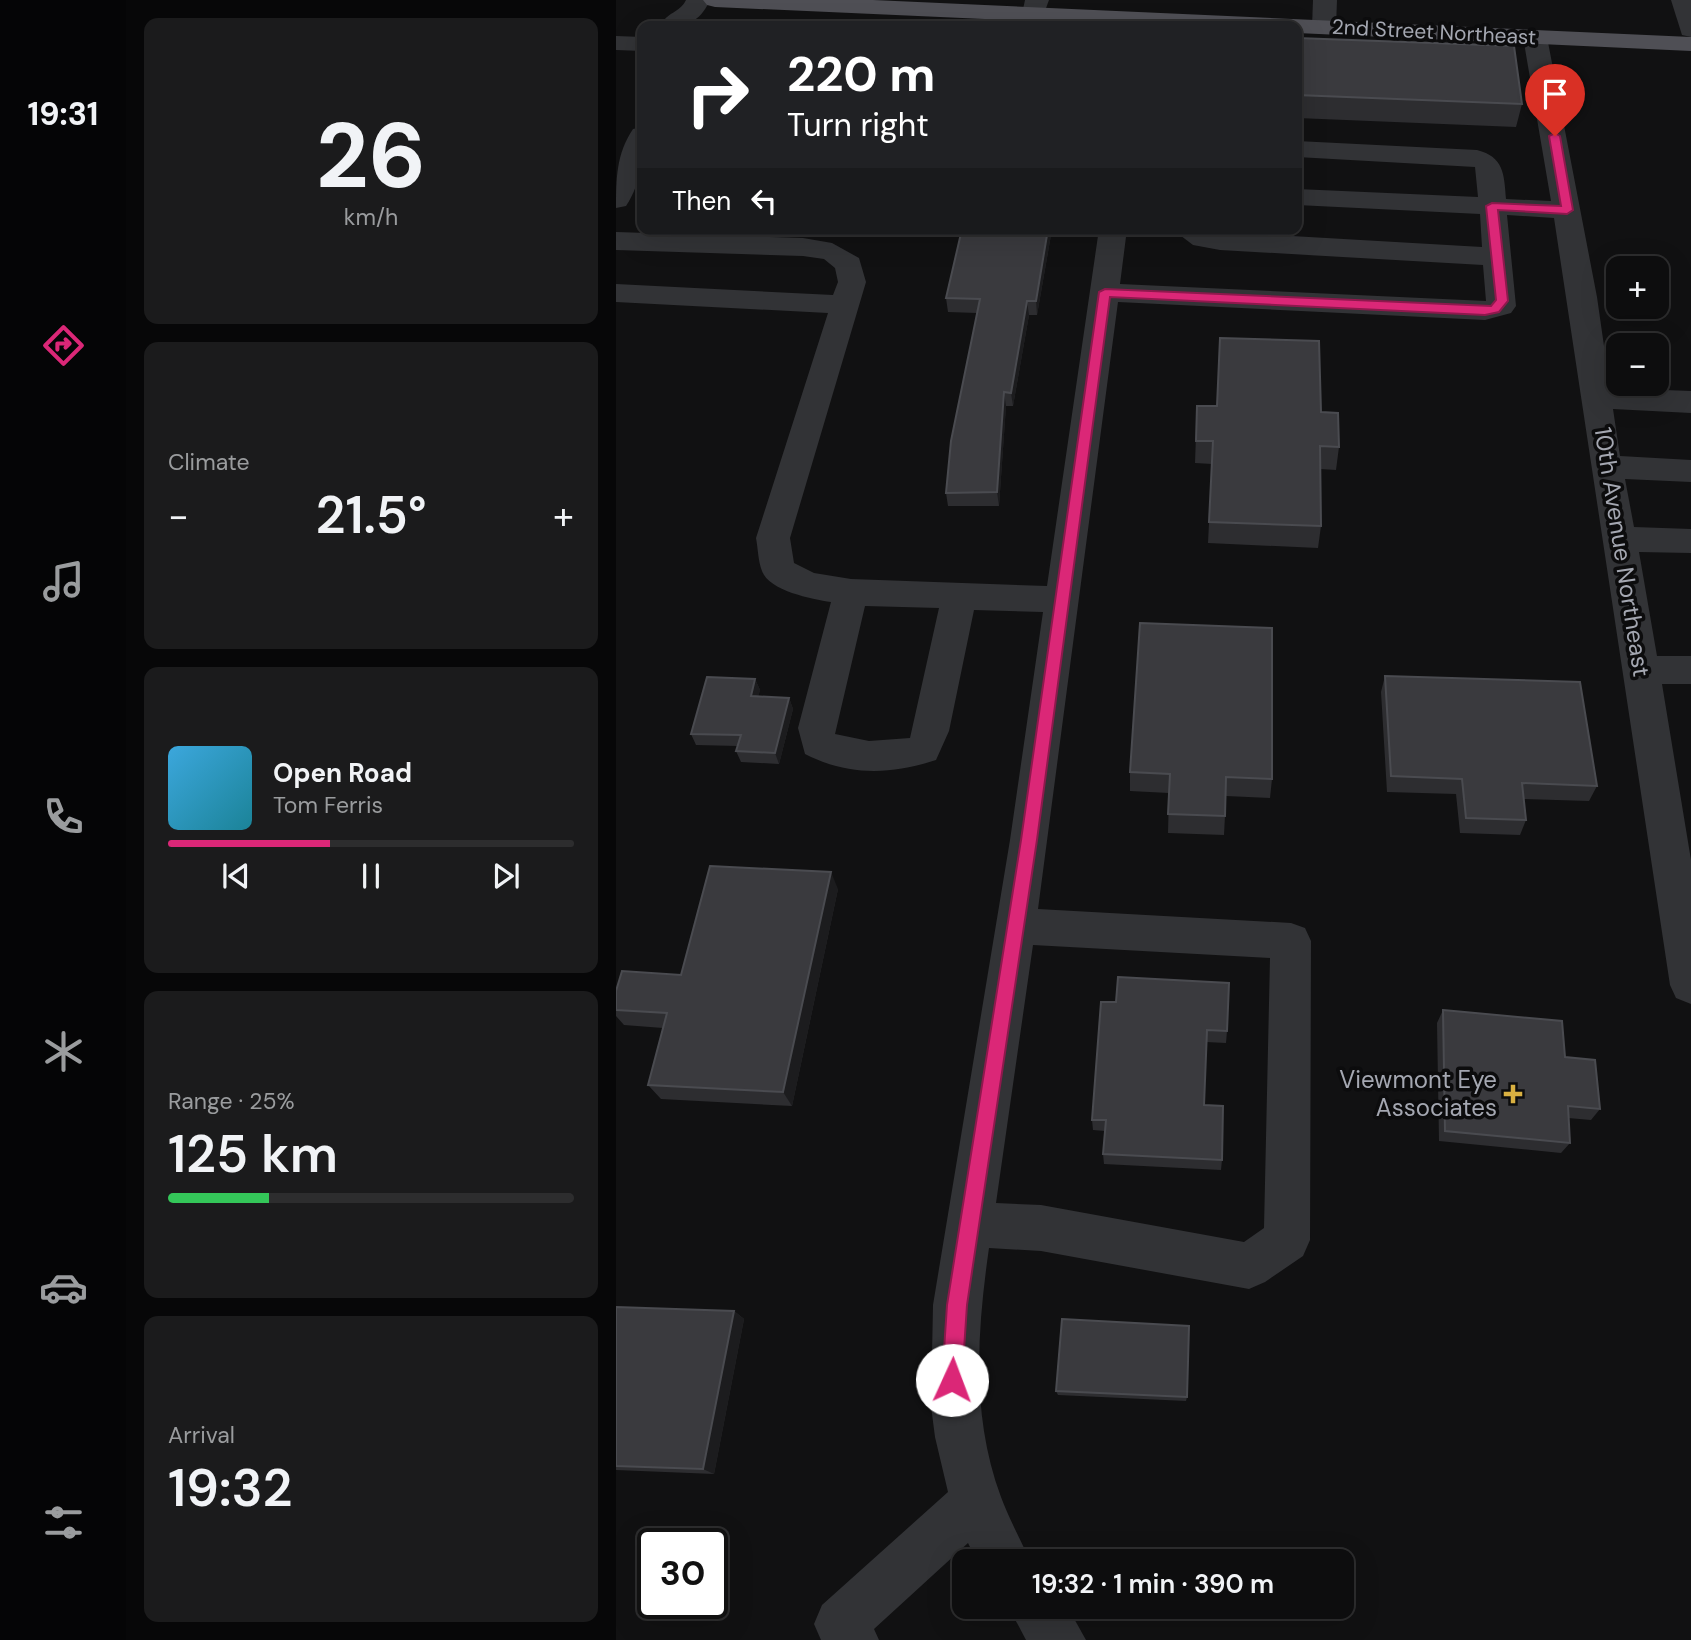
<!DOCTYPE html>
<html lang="en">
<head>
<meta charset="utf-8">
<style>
	:root { --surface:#0d0d0e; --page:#1b1b1c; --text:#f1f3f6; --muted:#9a9c9e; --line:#2d2d2e; --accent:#db2777 }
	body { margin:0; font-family:"DM Sans",sans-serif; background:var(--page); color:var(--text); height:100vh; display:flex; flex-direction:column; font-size:26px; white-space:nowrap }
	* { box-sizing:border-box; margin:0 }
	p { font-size:23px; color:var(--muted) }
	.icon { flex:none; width:38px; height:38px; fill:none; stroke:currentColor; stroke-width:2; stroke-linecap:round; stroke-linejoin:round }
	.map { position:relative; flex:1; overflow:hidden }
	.panel { display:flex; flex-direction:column; gap:18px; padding:18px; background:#070708; width:490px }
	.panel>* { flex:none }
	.guide { position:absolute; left:21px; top:21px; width:665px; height:214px; border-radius:14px; box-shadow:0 7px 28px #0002,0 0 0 2px var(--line); background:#202124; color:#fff; overflow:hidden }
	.buttons { position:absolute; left:990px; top:256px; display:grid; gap:14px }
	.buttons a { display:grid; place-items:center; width:63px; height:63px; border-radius:14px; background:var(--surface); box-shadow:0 7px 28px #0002,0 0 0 2px var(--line); font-size:35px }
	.speed { position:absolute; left:21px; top:1528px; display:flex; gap:14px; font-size:35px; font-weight:700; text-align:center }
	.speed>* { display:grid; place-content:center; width:91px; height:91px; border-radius:50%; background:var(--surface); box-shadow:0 7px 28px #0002,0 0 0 2px var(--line); line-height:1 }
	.speed .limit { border:4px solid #111; border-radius:10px; background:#fff; color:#111 }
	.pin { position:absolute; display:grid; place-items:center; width:60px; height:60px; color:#fff; margin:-72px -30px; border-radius:50% 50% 50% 0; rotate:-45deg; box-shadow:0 0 7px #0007 }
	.pin .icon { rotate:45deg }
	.me { position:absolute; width:77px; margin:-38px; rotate:2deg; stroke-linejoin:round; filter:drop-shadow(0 0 5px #0008) }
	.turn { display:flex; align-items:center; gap:24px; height:147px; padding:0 35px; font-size:32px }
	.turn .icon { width:91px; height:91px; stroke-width:2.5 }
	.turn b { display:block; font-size:49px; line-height:60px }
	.then { display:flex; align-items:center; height:66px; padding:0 35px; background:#0003; gap:14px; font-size:26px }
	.big { font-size:52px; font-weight:600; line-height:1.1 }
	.panel .widget { flex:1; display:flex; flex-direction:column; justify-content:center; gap:10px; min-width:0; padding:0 24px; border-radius:14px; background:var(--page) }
	.panel .dial { align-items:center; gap:0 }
	.dial b { font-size:91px; line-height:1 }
	.song { display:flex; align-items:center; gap:21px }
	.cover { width:84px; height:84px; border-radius:10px; background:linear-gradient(135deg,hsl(200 70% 55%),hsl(190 70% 35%)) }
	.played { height:7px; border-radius:4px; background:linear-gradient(90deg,var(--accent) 40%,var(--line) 40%) }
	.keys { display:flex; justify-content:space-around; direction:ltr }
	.heat { display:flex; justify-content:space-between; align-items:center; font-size:38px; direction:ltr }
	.charge { height:10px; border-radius:5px; background:linear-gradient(90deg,#34c759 25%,var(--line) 0) }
	.trip { position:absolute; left:336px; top:1549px; width:402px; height:70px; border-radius:14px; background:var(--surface); box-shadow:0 7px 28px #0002,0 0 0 2px var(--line); font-weight:600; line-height:70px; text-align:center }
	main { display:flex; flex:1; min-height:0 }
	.tab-bar { display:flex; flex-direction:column; width:126px; justify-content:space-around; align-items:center; background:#050506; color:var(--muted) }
	.tab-bar .icon { width:49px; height:49px }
	.tab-bar .current { color:var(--accent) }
	.tab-bar b { font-size:32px; color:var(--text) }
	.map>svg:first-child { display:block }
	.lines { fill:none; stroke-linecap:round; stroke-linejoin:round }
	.minor { fill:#323336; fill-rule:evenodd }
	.major { fill:#4f4f55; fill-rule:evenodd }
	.wall { fill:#2d2d30 }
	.shaded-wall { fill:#1c1c1e }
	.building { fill:#3a3a3e; stroke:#4a4b50; stroke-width:2 }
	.route { fill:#db2777; stroke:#8e194d; stroke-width:2 }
	.poi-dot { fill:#d9b041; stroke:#0c0c0d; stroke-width:2.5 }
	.labels { text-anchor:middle; stroke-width:7; stroke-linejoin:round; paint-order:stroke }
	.far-street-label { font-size:21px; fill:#a4a7b1; stroke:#0c0c0d }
	.street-label { font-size:24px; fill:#a4a7b1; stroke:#0c0c0d }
	.poi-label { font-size:24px; fill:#a4a7b1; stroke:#0c0c0d; text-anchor:end }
</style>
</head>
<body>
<main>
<nav class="tab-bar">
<b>19:31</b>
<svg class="icon current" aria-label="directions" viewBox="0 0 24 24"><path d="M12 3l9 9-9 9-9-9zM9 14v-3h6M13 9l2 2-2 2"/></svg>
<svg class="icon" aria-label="music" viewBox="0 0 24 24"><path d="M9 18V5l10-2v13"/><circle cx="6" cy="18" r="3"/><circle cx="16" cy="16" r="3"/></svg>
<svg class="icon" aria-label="phone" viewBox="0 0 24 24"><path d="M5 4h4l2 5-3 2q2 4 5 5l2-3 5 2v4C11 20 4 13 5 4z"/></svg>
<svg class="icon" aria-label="climate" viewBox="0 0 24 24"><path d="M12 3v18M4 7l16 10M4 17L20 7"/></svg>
<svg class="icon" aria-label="car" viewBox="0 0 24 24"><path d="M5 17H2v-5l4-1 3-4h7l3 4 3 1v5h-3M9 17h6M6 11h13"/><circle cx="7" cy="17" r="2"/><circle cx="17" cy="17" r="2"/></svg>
<svg class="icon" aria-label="filters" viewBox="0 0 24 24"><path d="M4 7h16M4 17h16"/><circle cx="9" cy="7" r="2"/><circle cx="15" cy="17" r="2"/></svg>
</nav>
<section class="panel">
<div class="widget dial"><b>26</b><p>km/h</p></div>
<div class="widget"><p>Climate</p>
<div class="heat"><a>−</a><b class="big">21.5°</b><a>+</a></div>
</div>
<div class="widget">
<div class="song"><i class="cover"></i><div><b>Open Road</b><p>Tom Ferris</p></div></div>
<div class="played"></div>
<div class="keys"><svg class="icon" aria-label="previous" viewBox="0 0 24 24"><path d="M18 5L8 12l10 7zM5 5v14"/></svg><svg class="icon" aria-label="pause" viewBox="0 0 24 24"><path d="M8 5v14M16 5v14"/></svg><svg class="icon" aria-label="next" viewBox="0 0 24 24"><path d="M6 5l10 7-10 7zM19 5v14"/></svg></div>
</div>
<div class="widget"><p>Range · 25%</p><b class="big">125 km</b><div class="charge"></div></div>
<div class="widget"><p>Arrival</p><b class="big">19:32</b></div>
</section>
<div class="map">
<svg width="1075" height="1640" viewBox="0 0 1075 1640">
	<rect width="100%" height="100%" fill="#111112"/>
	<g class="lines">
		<g class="minor">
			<path d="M 70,0 L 94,0 C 83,24 70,26 45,26 C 50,12 64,13 70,0 Z"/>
			<polygon points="409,0 433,0 426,19 410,19 406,14"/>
			<polygon points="697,0 721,0 720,27 717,32 699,32 696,27"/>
			<polygon points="1055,0 1075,0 1075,37 1066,35"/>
			<path d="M 919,30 L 928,32 L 931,37 L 981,297 L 994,388 L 1075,391 L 1075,413 L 997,409 L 1004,456 L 1075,460 L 1075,482 L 1009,479 L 1018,527 L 1075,529 L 1075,553 L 1023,552 L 1041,656 L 1075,656 L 1075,684 L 1046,684 L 1075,860 L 1075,1004 L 1060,998 L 1054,985 L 938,218 L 891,215 L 900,306 L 895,313 L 869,320 L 502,302 L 422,909 L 675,923 L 689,928 L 695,941 L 694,1240 L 687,1256 L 649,1282 L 633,1289 L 425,1251 L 373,1248 C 361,1332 355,1416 385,1497 C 393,1519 405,1540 414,1561 L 361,1561 L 352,1543 L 258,1629 L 263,1640 L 205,1640 L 198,1624 L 206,1605 L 332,1492 L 319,1437 L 315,1406 L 317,1305 L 394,840 L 427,612 L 358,610 L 333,731 L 320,760 C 275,775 232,776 189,754 L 182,728 L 215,602 C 196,599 153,591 146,571 C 142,561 142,548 140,538 L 212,313 L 0,302 L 0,284 L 217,295 L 222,282 L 219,268 L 208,259 L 187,256 L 0,250 L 0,232 L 187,238 L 216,243 L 243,258 L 250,282 L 174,538 L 178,563 L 198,573 L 235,579 L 431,586 L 483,229 L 511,229 L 504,284 L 870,301 L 867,265 L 604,250 L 577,245 L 556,229 L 866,247 L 864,214 L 681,205 L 681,189 L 862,197 L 859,167 L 681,157 L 681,141 L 861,150 C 888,157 888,174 890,199 L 935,201 L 907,37 L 910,32 ZM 249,606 L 323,608 L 294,738 L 253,741 L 219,734 ZM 417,945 L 654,958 L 648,1228 L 628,1242 L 425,1205 L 380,1203 Z"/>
			<polygon points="0,36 26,37 26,51 0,50"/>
			<path d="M 26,127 C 27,155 26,182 10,206 L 0,208 C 0,180 0,154 17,129 Z"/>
			<polygon points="392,1606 451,1606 470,1640 410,1640"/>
		</g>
		<polygon class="major" points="87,0 257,0 1075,37 1075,51 681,33 681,26 522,26 99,7 91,5"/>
	</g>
	<g class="wall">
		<polygon points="681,38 906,104 900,127 681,118"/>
		<polygon points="346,229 437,229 435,235 421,315 413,315 397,406 390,406 383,506 332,506 330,493 361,313 332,312 330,298"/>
		<polygon points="581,406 705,412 723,447 720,470 704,469 705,526 702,548 592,543 596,464 579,463"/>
		<polygon points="769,676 981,786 973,801 908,799 910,820 904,835 844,833 840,794 771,792 765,692"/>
		<polygon points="139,679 144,690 142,696 173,698 177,709 163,764 125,762 120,751 122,746 80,745 75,734"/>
		<polygon points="514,772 656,779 654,798 610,796 608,835 552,833 553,793 514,791"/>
		<polygon points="222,889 176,1106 45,1099 32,1085 47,1028 8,1025 0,1016 0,991 65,975"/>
		<polygon points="485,1002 611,1031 610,1043 590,1042 588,1105 606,1160 605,1170 488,1164 487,1154 489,1131 477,1130 476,1120"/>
		<polygon points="827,1010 984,1109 975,1120 952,1118 954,1143 945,1153 823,1141 821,1023"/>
		<polygon points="0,1307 118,1311 128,1319 98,1474 0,1470"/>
		<polygon points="440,1391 571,1397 570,1401 442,1395"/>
	</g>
	<g class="shaded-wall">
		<polygon points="432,229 437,229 435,235 421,315 420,301"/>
		<polygon points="411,301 413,315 397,406 395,393"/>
		<polygon points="388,392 390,406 383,506 381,492"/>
		<polygon points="139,679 144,690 140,707 135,696"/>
		<polygon points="173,698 177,709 163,764 159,753"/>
		<polygon points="215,872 222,889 176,1106 167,1092"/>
		<polygon points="118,1311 128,1319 98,1474 87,1469"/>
	</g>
	<g class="building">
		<polygon points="681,38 898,46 906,104 681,95"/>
		<polygon points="346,229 432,229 420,301 411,301 395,393 388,392 381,492 330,493 335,441 364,299 330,298"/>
		<polygon points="604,338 703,341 705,412 722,413 723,447 704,446 705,526 593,522 597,441 580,441 581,406 601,406"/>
		<polygon points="524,623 656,628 656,779 610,777 609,816 552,814 554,774 514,772"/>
		<polygon points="769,676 964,682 981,786 906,783 910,820 850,818 846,779 775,776"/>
		<polygon points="91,677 139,679 135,696 173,698 159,753 120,751 125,735 75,734"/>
		<polygon points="94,866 215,872 167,1092 32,1085 51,1013 0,1010 0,991 6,971 65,975"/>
		<polygon points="502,977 613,983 611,1031 591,1030 588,1105 607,1106 606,1160 487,1154 490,1120 476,1120 485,1002 500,1002"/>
		<polygon points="827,1010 946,1021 949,1057 979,1060 984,1109 952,1106 954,1143 829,1131"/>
		<polygon points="0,1307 118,1311 87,1469 0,1466"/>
		<polygon points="446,1319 573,1326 571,1397 440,1391"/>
	</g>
	<polygon class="route" points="939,133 944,136 957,210 951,214 882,210 892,301 883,312 869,315 494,297 421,840 351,1305 346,1380 343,1387 336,1390 329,1387 326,1380 331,1305 405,840 483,292 489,289 875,306 880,300 870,206 876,203 945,206 933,136"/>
	<path class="poi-dot" d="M893.5 1083.5h7v7h7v7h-7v7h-7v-7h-7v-7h7z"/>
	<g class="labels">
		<g class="far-street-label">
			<text transform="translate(818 32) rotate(3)" y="7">2nd Street Northeast</text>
		</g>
		<g class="street-label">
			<text transform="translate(1006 552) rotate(81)" y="8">10th Avenue Northeast</text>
		</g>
		<g class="poi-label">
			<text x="881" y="1088">Viewmont Eye<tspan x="881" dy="28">Associates</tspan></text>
		</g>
	</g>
</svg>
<div class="buttons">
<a>+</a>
<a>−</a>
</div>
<div class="speed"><div class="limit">30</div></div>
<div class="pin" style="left:939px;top:136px;background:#d93025"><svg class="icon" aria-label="arrive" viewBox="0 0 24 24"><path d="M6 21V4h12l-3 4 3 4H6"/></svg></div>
<svg class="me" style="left:336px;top:1380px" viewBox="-20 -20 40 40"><circle r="19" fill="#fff"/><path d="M0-13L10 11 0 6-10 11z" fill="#db2777"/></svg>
<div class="trip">19:32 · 1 min · 390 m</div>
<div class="guide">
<div class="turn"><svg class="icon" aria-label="right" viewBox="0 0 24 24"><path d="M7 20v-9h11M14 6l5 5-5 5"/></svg><div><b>220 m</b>Turn right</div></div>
<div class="then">Then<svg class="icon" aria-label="left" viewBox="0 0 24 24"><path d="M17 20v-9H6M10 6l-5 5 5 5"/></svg></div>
</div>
</div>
</main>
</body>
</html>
